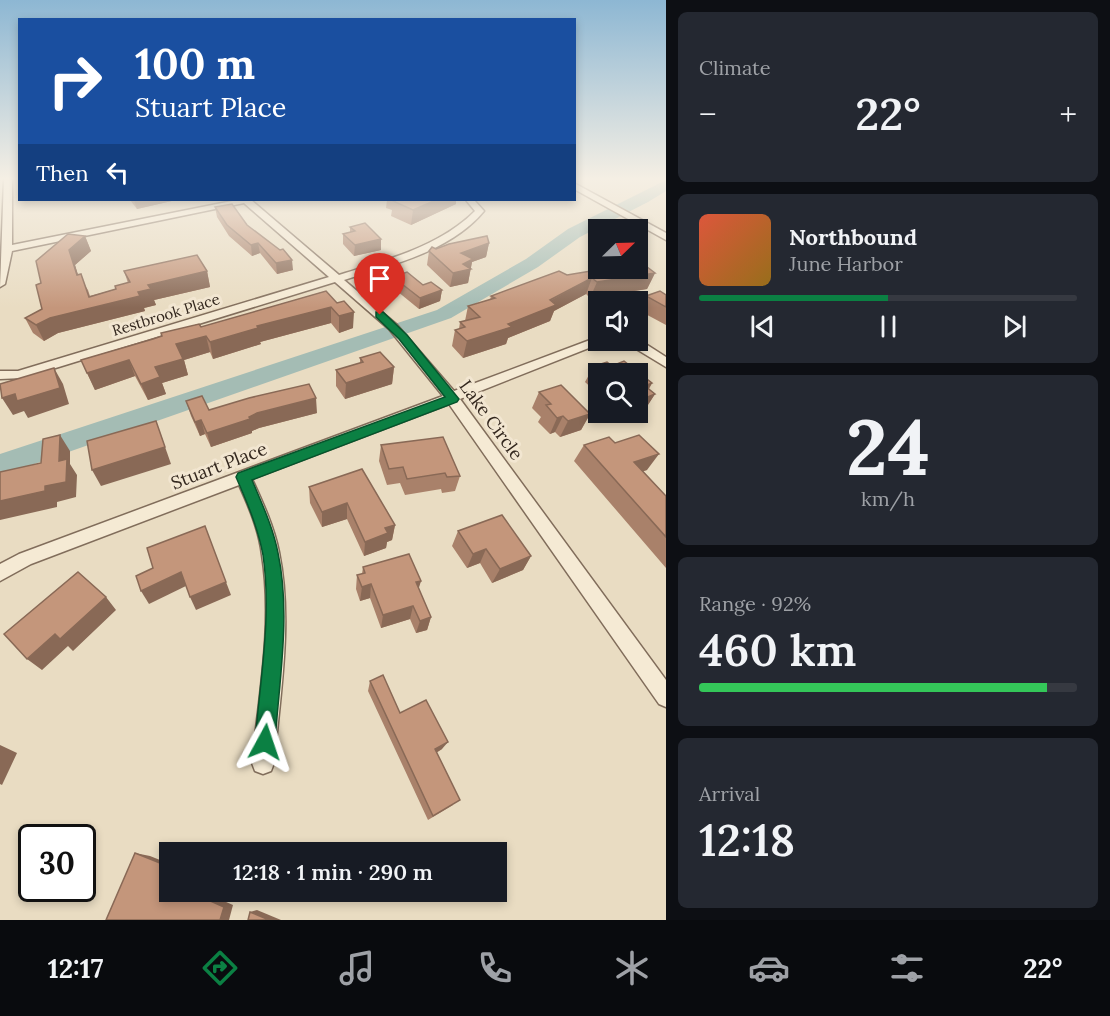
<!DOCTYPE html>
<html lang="en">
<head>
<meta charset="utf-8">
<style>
	:root { --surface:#171b24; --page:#242831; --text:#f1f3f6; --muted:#9ea1a6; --line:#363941; --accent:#0b8043 }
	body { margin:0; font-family:Lora,serif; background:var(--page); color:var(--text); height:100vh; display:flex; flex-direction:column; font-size:22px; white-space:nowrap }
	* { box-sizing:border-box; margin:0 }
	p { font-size:20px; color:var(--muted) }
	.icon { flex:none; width:33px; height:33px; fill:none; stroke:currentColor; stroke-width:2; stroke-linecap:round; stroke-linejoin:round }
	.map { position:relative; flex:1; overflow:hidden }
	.details { display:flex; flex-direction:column; gap:12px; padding:12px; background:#0d0f14; width:444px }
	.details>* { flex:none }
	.hud { position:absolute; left:18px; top:18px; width:558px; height:183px; border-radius:0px; box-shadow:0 3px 9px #0003; background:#1a4fa0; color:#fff; overflow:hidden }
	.needle { width:39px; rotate:67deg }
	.tools { position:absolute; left:588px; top:219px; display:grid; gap:12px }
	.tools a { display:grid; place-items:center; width:60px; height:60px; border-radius:0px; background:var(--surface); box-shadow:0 3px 9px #0003; font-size:30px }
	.speed { position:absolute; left:18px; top:824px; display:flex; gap:12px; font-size:30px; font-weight:700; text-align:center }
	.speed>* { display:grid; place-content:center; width:78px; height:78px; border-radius:50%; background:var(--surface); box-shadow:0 3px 9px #0003; line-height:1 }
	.speed .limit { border:3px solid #111; border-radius:9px; background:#fff; color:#111 }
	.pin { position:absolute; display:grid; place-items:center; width:51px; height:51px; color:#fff; margin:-62px -26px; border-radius:50% 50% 50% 0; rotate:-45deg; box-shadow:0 0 6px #0007 }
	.pin .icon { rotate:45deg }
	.me { position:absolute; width:66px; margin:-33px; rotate:5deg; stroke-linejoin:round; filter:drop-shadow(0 0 4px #0008) }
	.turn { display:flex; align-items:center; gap:21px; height:126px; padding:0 18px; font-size:27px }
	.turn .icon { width:78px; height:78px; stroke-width:2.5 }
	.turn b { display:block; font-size:42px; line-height:51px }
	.then { display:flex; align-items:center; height:57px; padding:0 18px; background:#0003; gap:12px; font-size:22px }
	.big { font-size:45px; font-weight:600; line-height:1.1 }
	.details .tile { flex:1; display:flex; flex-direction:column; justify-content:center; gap:9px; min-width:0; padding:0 21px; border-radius:9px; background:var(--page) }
	.details .dial { align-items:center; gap:0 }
	.dial b { font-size:78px; line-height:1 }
	.song { display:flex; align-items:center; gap:18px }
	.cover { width:72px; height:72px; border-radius:9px; background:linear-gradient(135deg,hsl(10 70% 55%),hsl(40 70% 35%)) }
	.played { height:6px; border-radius:3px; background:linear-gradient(90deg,var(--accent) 50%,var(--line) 50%) }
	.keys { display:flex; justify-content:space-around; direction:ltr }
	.heat { display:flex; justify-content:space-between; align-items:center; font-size:33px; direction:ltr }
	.charge { height:9px; border-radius:4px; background:linear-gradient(90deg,#34c759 92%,var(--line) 0) }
	.trip { position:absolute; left:159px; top:842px; width:348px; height:60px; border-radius:0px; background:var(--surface); box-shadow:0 3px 9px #0003; font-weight:600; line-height:60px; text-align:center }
	.dock { display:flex; height:96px; justify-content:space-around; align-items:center; background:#090b0e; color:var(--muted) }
	.dock .icon { width:42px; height:42px }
	.dock .active { color:var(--accent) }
	.dock b { font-size:27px; color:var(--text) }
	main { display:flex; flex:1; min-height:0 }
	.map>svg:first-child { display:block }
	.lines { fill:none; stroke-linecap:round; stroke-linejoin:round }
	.river { fill:#a4bcb4; fill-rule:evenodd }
	.minor-casing { stroke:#816d5b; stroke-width:3 }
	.minor { fill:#f5ead4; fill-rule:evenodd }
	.wall { fill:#a9816a }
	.shaded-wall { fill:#896956 }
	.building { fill:#c4967b; stroke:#896956; stroke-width:1.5 }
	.route { fill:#0b8043; stroke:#07532c; stroke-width:1.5 }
	.labels { text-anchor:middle; stroke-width:6; stroke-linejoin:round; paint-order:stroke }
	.far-street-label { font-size:15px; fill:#33271e; stroke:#f2e6d1 }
	.street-label { font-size:18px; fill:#33271e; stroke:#f2e6d1 }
</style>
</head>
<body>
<main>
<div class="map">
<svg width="666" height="920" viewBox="0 0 666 920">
	<rect width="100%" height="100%" fill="#e9dcc2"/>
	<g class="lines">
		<polygon class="river" points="666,180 666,191 648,202 580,237 538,267 451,318 0,476 0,454 437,310 526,259 568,229"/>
		<g class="minor-casing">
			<g id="minor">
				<path d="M 4,179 L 12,179 L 12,245 L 237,200 L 251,200 L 339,275 C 386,260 439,247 475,211 L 466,200 L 474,200 L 484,211 C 451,251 392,265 344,280 L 397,325 L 454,391 L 598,337 L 598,340 L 609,340 L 460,399 L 666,680 L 666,707 L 659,704 L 449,404 L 252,479 C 263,503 274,527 279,552 C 293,621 280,694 274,763 L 271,771 L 263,774 L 255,771 L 252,763 C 259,695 273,623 262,555 C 259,530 249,507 239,485 L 31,564 L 0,581 L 0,564 L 19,554 L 443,396 L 389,329 L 335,282 L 23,378 L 0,379 L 0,371 L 18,371 L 329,277 L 244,203 L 12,251 L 5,284 L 0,287 Z"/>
				<polygon points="574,183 666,233 666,240 574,189"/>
				<polygon points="616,340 641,341 666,357 666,367 633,347"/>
			</g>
		</g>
		<use href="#minor" class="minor"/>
	</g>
	<g class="wall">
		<polygon points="130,200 176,200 137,209"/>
		<polygon points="387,200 456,200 456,204 411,225 391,216 392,210 386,208"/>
		<polygon points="215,207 247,225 293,270 277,274 260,253 252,256 229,236 217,217"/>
		<polygon points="350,227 381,250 354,256 343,244 343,234 350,232"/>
		<polygon points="85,236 91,251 75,265 78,275 88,290 90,296 116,289 128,283 124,271 207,271 210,287 154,300 156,305 144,308 145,311 58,333 44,341 33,333 25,318 42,309 41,283"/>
		<polygon points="489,243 486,257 472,262 468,283 450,287 427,265 429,251"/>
		<polygon points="655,273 647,289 590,298 586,294 554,311 550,321 508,338 506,344 463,358 452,346 455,330 459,329 460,322 465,321 468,306 490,300 491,296 567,275"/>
		<polygon points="393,277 442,290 440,301 419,309 392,287"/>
		<polygon points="326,291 353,328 339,333 331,323 260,342 261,344 213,359 210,352 184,360 188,375 162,383 166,394 148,400 135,376 95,390 87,373 201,327"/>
		<polygon points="666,295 666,325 638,310 646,296"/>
		<polygon points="360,358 394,367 392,384 345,399 336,386 336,370 360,363"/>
		<polygon points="624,361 652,383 649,389 655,394 644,411 625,418 619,412 638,412 638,374 598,374 598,394 585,382 594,366 607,362 612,366"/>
		<polygon points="539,392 590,414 581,430 560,437 555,432 550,434 538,422 541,417 532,408"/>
		<polygon points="186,401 209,410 317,413 259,428 252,431 252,433 211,447 205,434 200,436 191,416"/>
		<polygon points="615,443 647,470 643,471 666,496 666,568 574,461 584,445"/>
		<polygon points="381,445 460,476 455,491 442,493 441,489 405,495 400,483 387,485 379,461"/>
		<polygon points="309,487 395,525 392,540 387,542 386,548 364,556 347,519 322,527 310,503"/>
		<polygon points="458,531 531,556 523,570 492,583 480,563 467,568 452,546"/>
		<polygon points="363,567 421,581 418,588 431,617 427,630 416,633 410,619 381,628 370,598 360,601 356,589 357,575 362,574"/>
		<polygon points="370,681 400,713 442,749 436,753 453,805 428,820 368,691"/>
	</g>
	<g class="shaded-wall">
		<polygon points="134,200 176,200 137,209"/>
		<polygon points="436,200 456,200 456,204 411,225 413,210"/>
		<polygon points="85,236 91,251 75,265 83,291 77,275 69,250"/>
		<polygon points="381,239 381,250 354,256 355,245"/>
		<polygon points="258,243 260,253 252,256 251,245"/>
		<polygon points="489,243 486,257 472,262 468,283 450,287 453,273 461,253"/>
		<polygon points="292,260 293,270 277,274 276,263"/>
		<polygon points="207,271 210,287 154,300 156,305 144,308 145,311 58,333 44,341 36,325 89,297 81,274 93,307 138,292 148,285"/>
		<polygon points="655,273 647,289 590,298 597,282"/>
		<polygon points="592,278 586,294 554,311 550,321 508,338 506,344 463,358 467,341 508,324"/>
		<polygon points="442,290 440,301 419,309 420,298"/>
		<polygon points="331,307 331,323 260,342 261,344 213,359 210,342 257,326"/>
		<polygon points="354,312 353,328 339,333 339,316"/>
		<polygon points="206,336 210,352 184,360 188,375 162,383 166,394 148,400 141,384 155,367 176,344"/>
		<polygon points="129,360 135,376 95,390 87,373"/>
		<polygon points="394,367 392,384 345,399 346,383"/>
		<polygon points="54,368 63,384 69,404 28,418 24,411 13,415 2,398"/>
		<polygon points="652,383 642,399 655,394 644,411 625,418 629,412 638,412 638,398 645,386"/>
		<polygon points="316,398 317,413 259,428 252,431 252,433 211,447 207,433 257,413"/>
		<polygon points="590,414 581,430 560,437 568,421"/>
		<polygon points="563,416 555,432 550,434 557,418"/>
		<polygon points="201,420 205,434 200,436 195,422"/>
		<polygon points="156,421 171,464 101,486 92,470"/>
		<polygon points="60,435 70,451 70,464 77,475 76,497 57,502 57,507 0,520 0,501 45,486 59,461"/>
		<polygon points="659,454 647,470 623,478 634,462"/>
		<polygon points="347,503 347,519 322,527 322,512"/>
		<polygon points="395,525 392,540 387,542 386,548 364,556 365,542 385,528"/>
		<polygon points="486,549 480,563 467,568 473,554"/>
		<polygon points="531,556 523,570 492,583 500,569"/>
		<polygon points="181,572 188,585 149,604 141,591"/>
		<polygon points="421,581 417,594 416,582"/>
		<polygon points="226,582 231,595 196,610 190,597"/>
		<polygon points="371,584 370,598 360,601 362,587"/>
		<polygon points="106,597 116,610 73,651 68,646 42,670 27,659 55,634"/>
		<polygon points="413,606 410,619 381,628 383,615"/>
		<polygon points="431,617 427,630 416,633 420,621"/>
		<polygon points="448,742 442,749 429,757 435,749"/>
		<polygon points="0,745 17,753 2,785 0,784"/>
		<polygon points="135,853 150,856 170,864 170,867"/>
		<polygon points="209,891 219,891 217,898 233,905 229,920 220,920 206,899"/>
		<polygon points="257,910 281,920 269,920 250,912"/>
	</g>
	<g class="building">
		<polygon points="397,200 436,200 413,210 393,201"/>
		<polygon points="232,204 247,225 280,250 283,249 292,260 276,263 258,243 251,245 227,225 215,207"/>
		<polygon points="365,223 381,239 355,245 343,234 355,231 350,227"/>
		<polygon points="68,234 85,236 69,250 77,275 81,274 89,297 116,289 115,286 130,282 124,271 197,255 207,271 148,285 151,289 138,292 140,296 50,318 36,325 25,318 42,309 36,285 41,283 36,261"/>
		<polygon points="487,236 489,243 461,253 473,259 463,264 471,269 453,273 429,251 432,247 436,249 449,244"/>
		<polygon points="638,260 655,273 597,282 592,278 550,300 556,305 508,324 512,327 467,341 455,330 465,327 460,322 480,317 468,306 495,298 491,296 559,271 567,275 609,268 638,268"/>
		<polygon points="407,272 423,285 431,282 442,290 420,298 393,277"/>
		<polygon points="326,291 337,303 344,301 354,312 339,316 331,307 257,326 258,328 210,342 206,336 176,344 183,359 155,367 160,377 141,384 129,360 87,373 81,360 153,339 162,336 161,333 199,324 201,327"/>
		<polygon points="660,291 666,295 666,307 646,296"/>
		<polygon points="380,352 394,367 346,383 336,370 363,362 360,358"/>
		<polygon points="624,361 652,383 645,386 655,394 638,401 638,374 602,374 594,366 607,362 612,366"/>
		<polygon points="54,368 60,388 17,401 15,394 2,398 0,384"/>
		<polygon points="309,384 316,398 257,413 249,417 250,419 207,433 201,420 195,422 186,401 202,396 209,410 249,398"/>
		<polygon points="561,385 590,414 568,421 563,416 557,418 546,405 551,404 539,392"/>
		<polygon points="156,421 165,447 92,470 87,441"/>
		<polygon points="60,435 59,461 67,459 66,482 45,486 45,491 0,501 0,472 41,463 43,439"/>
		<polygon points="639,435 659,454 634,462 666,496 666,537 584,445 609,437 615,443"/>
		<polygon points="443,437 460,476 447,477 445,473 407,479 403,467 389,469 381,445"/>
		<polygon points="362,469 395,525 385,528 388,533 365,542 347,503 322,512 309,487"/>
		<polygon points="502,515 531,556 500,569 486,549 473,554 458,531"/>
		<polygon points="205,526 226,582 190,597 181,572 141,591 136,576 153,568 147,548"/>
		<polygon points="409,554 421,581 416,582 431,617 420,621 413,606 383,615 371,584 362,587 357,575 365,573 363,567"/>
		<polygon points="78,572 106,597 60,639 55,634 27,659 4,634"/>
		<polygon points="383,675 400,713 426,700 448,742 435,749 460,800 433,816 370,681"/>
		<polygon points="135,853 170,867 170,891 209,891 206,899 224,907 220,920 106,920"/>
		<polygon points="250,912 269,920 248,920"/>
	</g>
	<linearGradient id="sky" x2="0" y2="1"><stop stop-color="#8db7d3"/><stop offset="0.58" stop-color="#f5efe4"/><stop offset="1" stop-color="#f5efe4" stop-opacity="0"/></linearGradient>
	<rect width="666" height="308" fill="url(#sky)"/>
	<path class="route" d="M 376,312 L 383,312 L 407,335 L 459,399 L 457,402 L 252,480 C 262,504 273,527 278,553 C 291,614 279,681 275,742 L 272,749 L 265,752 L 258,749 L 255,742 C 260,680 272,616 263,555 C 258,528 247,502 236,477 L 238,473 L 445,397 L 399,339 L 376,317 Z"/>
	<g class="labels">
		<g class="far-street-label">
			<text transform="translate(166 315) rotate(-17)" y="5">Restbrook Place</text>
		</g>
		<g class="street-label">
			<text transform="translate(491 420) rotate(54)" y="6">Lake Circle</text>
			<text transform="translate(219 466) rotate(-21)" y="6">Stuart Place</text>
		</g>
	</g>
</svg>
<div class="tools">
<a><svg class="needle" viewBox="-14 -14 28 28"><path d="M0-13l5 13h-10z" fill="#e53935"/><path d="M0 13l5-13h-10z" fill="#9ea1a6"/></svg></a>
<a><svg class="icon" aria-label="sound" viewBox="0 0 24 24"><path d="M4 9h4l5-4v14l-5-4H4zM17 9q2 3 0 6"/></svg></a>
<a><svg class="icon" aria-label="search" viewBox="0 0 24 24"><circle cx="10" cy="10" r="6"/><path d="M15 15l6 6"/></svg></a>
</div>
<div class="speed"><div class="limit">30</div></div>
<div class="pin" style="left:380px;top:315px;background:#d93025"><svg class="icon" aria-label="arrive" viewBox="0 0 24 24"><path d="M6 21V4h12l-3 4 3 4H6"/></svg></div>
<svg class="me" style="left:265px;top:742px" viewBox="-20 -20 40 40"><path d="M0-17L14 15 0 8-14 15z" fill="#0b8043" stroke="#fff" stroke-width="4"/></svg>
<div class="trip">12:18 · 1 min · 290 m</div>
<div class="hud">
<div class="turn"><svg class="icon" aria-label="right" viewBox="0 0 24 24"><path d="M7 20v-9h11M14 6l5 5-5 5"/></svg><div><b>100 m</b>Stuart Place</div></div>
<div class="then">Then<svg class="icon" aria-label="left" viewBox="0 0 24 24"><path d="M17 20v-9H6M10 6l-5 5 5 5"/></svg></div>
</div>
</div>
<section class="details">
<div class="tile"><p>Climate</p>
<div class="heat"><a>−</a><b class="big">22°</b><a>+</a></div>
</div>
<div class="tile">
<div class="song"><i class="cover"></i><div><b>Northbound</b><p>June Harbor</p></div></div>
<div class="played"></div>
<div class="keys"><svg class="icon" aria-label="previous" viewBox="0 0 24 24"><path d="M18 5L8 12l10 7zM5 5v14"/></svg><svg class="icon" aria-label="pause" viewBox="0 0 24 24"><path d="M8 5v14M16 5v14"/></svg><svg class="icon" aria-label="next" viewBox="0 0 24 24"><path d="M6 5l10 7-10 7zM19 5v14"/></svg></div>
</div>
<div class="tile dial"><b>24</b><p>km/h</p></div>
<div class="tile"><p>Range · 92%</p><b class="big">460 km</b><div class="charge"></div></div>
<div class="tile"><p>Arrival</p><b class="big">12:18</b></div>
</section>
</main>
<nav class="dock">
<b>12:17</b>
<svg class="icon active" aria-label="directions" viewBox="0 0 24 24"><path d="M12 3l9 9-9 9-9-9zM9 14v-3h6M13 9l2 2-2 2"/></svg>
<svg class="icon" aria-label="music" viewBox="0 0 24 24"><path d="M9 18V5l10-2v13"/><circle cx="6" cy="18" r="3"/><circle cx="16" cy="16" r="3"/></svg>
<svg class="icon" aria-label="phone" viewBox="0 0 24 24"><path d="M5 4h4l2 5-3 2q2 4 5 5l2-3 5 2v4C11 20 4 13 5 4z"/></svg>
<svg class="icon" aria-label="climate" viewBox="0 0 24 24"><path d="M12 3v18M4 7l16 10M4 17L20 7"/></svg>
<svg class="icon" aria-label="car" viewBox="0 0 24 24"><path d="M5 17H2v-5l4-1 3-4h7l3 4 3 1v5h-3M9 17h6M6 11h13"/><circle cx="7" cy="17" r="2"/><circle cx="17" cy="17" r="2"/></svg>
<svg class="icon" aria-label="filters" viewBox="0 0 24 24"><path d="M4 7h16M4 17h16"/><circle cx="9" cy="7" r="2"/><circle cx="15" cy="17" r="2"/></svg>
<b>22°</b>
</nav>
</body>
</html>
